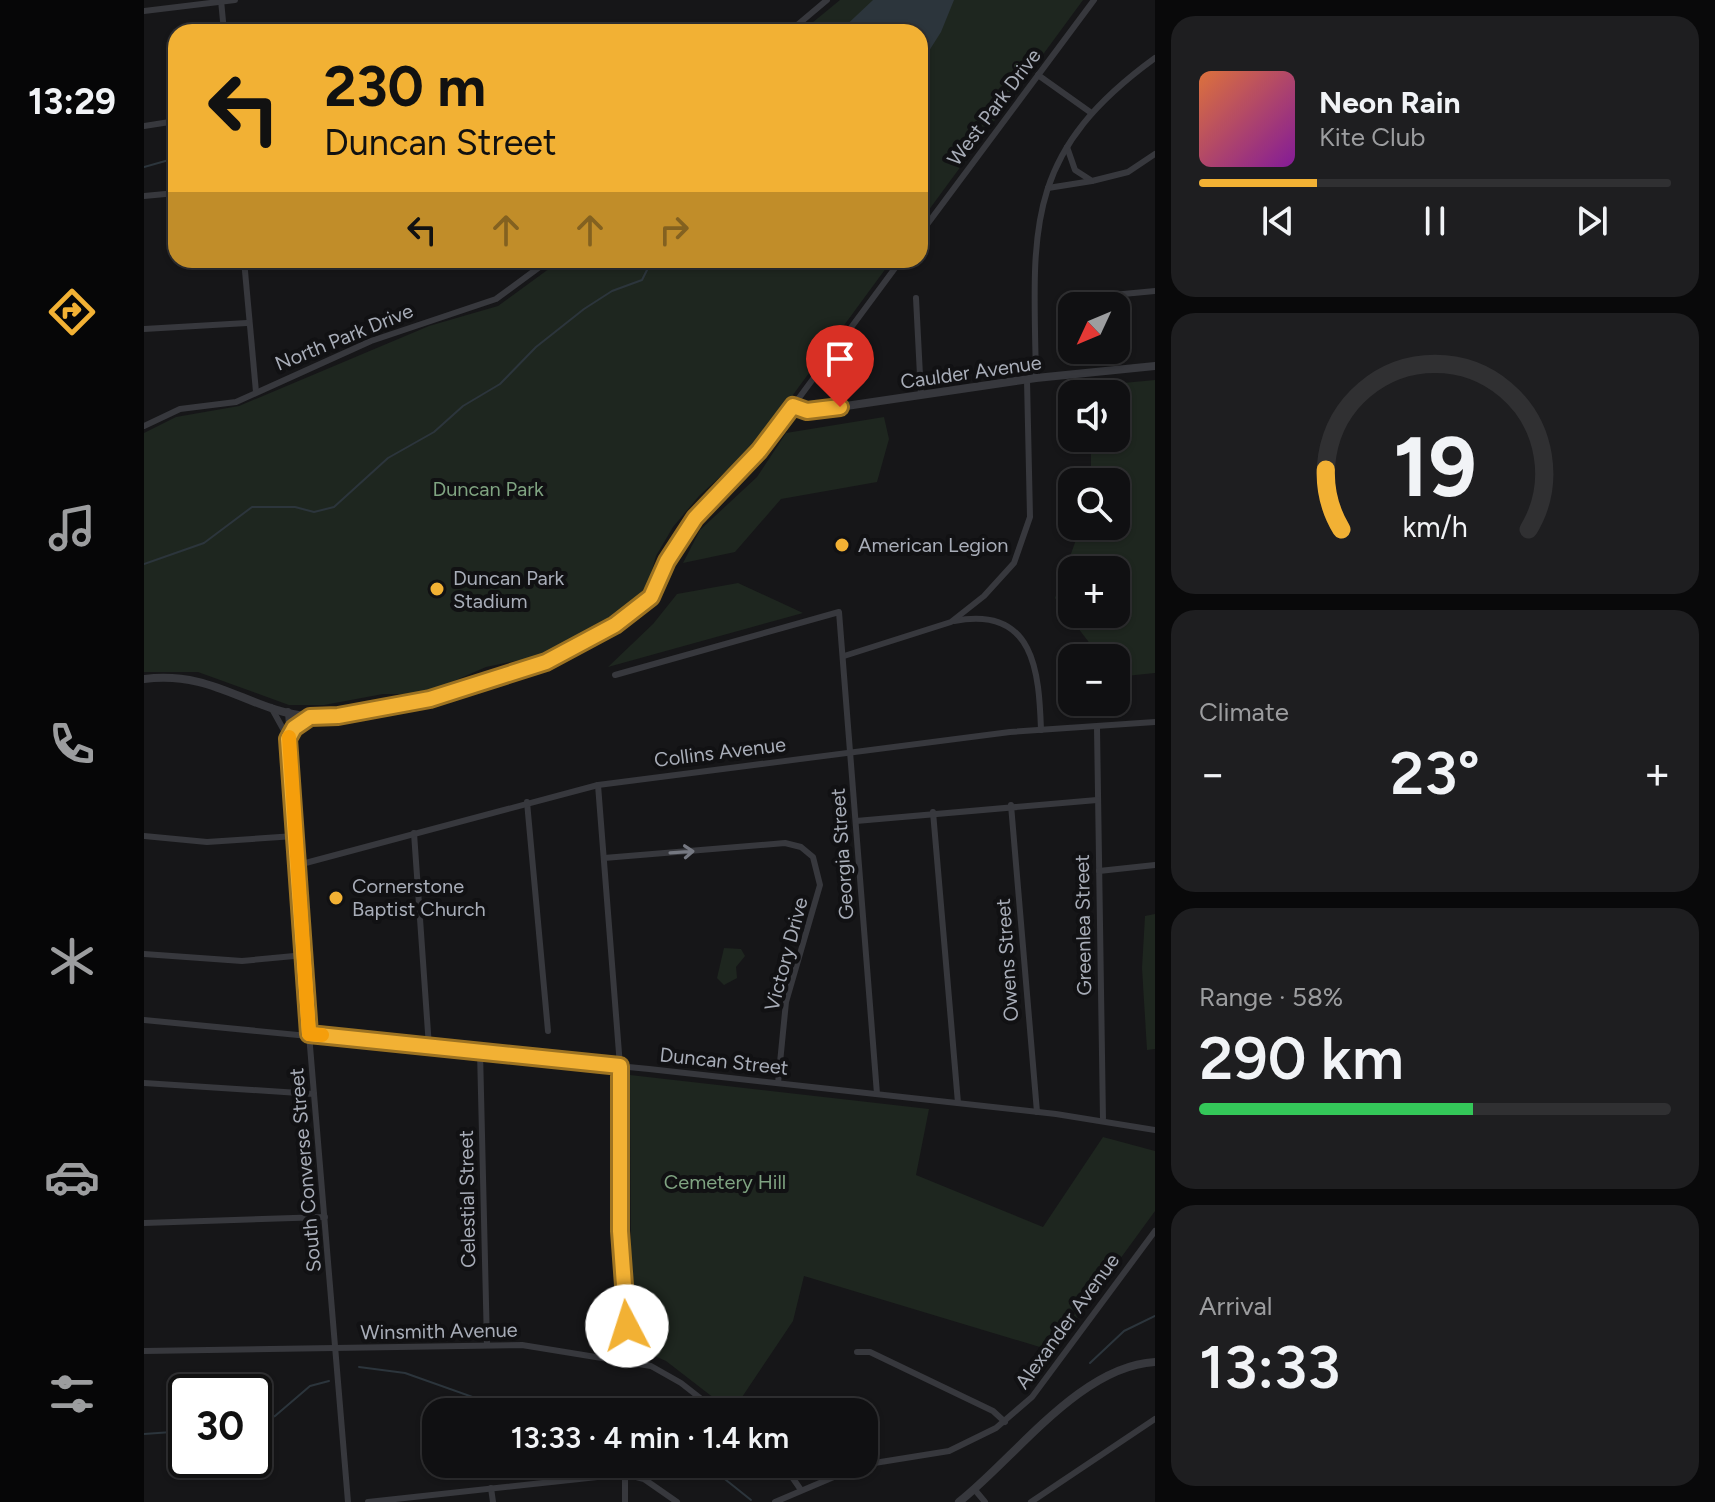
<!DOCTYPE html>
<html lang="en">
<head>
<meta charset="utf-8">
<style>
	:root { --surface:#101012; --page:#1e1e20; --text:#f1f3f6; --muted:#9c9d9f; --line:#303032; --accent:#f2b134 }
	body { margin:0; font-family:Figtree,sans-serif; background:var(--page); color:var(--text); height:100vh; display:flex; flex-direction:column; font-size:30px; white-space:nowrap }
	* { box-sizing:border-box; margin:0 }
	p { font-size:26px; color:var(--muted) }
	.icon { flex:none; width:44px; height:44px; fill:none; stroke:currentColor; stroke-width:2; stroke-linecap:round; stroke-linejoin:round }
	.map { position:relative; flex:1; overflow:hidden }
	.drawer { display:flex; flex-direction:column; gap:16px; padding:16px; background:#09090a; width:560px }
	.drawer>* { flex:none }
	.guide { position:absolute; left:24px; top:24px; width:760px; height:244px; border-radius:24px; box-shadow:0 2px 6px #0004,0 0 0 2px var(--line); background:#f2b134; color:#111; overflow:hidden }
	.needle { width:52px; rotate:226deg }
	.controls { position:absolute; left:914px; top:292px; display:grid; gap:16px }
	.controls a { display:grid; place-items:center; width:72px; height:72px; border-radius:16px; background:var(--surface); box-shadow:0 2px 6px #0004,0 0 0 2px var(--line); font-size:40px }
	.speed { position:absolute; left:24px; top:1374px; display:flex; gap:16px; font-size:40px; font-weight:700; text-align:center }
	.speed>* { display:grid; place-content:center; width:104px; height:104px; border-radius:50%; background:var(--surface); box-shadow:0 2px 6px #0004,0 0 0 2px var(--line); line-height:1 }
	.speed .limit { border:4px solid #111; border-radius:12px; background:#fff; color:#111 }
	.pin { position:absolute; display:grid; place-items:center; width:68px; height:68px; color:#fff; margin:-82px -34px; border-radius:50% 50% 50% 0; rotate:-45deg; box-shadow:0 0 8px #0007 }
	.pin .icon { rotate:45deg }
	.me { position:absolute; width:88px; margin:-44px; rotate:355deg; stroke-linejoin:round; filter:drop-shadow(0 0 6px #0008) }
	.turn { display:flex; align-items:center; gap:28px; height:168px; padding:0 24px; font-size:36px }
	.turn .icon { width:104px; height:104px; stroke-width:2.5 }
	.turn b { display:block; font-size:56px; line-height:68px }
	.lanes { display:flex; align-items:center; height:76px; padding:0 24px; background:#0003; justify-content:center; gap:40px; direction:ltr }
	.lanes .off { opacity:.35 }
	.big { font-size:60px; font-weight:600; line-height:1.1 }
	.drawer .tile { flex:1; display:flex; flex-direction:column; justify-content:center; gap:12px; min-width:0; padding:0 28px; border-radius:24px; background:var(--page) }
	.drawer .dial { align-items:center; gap:0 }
	.dial svg { height:208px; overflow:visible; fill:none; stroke:var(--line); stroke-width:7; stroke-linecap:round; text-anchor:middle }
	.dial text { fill:var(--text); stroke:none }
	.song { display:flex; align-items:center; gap:24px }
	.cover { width:96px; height:96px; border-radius:12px; background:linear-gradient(135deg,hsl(20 70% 55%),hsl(290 70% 35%)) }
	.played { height:8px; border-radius:4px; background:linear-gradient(90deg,var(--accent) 25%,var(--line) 25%) }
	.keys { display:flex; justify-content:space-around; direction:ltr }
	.heat { display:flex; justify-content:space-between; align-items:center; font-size:44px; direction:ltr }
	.charge { height:12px; border-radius:6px; background:linear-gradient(90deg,#34c759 58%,var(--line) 0) }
	.trip { position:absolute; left:278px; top:1398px; width:456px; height:80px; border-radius:24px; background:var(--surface); box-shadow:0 2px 6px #0004,0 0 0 2px var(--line); font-weight:600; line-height:80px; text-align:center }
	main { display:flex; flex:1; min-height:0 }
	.tabs { display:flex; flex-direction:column; width:144px; justify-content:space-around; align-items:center; background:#060607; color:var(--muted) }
	.tabs .icon { width:56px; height:56px }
	.tabs .active { color:var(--accent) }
	.tabs b { font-size:36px; color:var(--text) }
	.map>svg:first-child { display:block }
	.green { fill:#1e261f; fill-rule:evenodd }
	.water { fill:#2c353c }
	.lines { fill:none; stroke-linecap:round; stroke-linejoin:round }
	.stream { stroke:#2c353c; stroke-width:2 }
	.minor { stroke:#37383d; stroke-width:6 }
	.tertiary { stroke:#37383d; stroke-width:8 }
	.oneway { stroke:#757881 }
	.route-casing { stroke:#9d7322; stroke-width:20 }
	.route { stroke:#f2b134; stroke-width:14 }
	.slow { stroke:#f59e0b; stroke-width:14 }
	.poi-dot { fill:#f2b134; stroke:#111113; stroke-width:3 }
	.labels { text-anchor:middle; stroke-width:8; stroke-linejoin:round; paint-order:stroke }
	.street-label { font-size:20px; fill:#a8adb8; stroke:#111113 }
	.park-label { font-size:20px; fill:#7fa381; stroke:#111113 }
	.poi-label { font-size:20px; fill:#a8adb8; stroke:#111113; text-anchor:start }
</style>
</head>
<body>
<main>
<nav class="tabs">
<b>13:29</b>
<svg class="icon active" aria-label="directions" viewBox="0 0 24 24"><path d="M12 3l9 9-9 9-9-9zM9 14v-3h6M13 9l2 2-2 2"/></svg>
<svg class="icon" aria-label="music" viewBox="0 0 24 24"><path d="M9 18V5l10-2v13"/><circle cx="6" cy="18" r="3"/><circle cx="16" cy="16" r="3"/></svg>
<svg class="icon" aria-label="phone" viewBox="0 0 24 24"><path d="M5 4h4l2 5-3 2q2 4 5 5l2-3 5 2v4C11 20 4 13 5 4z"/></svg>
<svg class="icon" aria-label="climate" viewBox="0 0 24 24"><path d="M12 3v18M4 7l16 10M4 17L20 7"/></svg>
<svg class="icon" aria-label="car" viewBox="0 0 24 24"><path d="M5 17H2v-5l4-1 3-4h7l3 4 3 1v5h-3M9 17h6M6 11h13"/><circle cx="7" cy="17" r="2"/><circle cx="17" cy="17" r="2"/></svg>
<svg class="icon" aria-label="filters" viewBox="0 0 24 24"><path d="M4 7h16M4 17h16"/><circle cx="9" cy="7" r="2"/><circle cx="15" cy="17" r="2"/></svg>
</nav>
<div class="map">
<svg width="1011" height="1502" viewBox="0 0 1011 1502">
	<rect width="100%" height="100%" fill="#161618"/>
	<g class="green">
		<polygon points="696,0 939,0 776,222 776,32 657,32"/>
		<polygon points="417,260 748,260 615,441 555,496 529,527 512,556 501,595 463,624 405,654 342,667 280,694 239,694 180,705 145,705 54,672 0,672 0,433 32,417 95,406 285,326 354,306"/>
		<path d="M 1011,380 L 1011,673 L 972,677 L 972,658 L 957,658 L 911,598 L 937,526 L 972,526 L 972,482 L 947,482 L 947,438 L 972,438 L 972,394 L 947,394 L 947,386 ZM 928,570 L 972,570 L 972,614 L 928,614 Z"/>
		<polygon points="740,417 745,439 733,482 637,499 591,552 539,563 556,530 613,477 642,433"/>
		<polygon points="594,583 659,613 464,667 509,624 533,594"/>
		<polygon points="1011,914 1011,1049 1003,1050 998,968 1001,916"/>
		<polygon points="580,948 597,949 601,956 592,967 593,978 580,985 573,978"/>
		<polygon points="486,1075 785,1109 772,1175 899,1227 959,1137 1011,1151 1011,1211 909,1351 660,1276 649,1321 588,1412 522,1361 495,1349 487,1255"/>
	</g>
	<polygon class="water" points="729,0 810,0 797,32 776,65 776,32 695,32"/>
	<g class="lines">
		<g class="stream">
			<polyline points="0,167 32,158"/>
			<polyline points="0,564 60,543 108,507 151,507 170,512 190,507 244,458 290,432 319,406 356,384 392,347 440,309 468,291 498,280 508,260"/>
			<polyline points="946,1363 980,1331 1011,1316"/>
			<polyline points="215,1367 261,1373 371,1412"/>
			<polyline points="110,1425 131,1416 166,1386 185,1381"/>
			<polyline points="0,1434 42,1431"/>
			<polyline points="562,1464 607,1500"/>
		</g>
		<g class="minor">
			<polyline points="77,0 80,32"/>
			<polyline points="0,11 91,0"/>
			<polyline points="645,32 683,0"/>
			<polyline points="894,75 946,112"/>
			<polyline points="0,126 32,121"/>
			<polyline points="923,147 931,170 948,181 984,172 1011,154"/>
			<polyline points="904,188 948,181"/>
			<polyline points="0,196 32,193"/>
			<polyline points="776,234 950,0"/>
			<polyline points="100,260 112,392"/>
			<polyline points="772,298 777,395"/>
			<polyline points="937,298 1011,291"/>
			<polyline points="0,329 103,323"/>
			<path d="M 892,378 C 889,229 879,154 1011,58"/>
			<polyline points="649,406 757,260"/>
			<polyline points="0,426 36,409 92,402 227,341 352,299 405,260"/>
			<path d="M 810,621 C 891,605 895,673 897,730"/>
			<polyline points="700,656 807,622 840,596 870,563 886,517 883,380"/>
			<polyline points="471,675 695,612 733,1094"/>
			<polyline points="127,707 143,736"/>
			<polyline points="144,711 165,1034 204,1502"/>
			<polyline points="953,728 959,1120"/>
			<polyline points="146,736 155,723 166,717"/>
			<polyline points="454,785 476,1066 476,1231 485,1361"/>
			<polyline points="383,802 404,1031"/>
			<polyline points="867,805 893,1112"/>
			<polyline points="789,812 814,1103"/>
			<polyline points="712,821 953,800"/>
			<polyline points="270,833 285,1047"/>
			<polyline points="0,836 63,842 151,836"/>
			<polyline points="460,858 641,843 657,847 669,857 676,885 642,1002 634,1083"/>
			<polyline points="154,865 454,785 866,732 1011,722"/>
			<polyline points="955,871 1011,865"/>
			<polyline points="0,954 98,961 161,955"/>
			<polyline points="0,1020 505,1069 912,1114 1011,1130"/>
			<polyline points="336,1051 343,1345"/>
			<polyline points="0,1083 170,1094"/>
			<polyline points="0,1223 181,1217"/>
			<polyline points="0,1351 378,1345 507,1366 537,1383 574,1412"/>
			<polyline points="713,1352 726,1352 849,1411 861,1422"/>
			<polyline points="639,1464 657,1490"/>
			<polyline points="481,1474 481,1502"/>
			<polyline points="347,1488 349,1502"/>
			<polyline points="831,1490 841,1502"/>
			<polyline points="224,1502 481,1474 500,1479 533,1502"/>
			<polyline points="631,1502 718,1465 805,1451 852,1428 888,1397 1011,1231"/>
			<polyline points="887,1502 1011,1419"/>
		</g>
		<g class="tertiary">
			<path d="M 0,679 C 72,670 105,712 169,717 C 249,722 443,658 501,603 C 513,592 515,574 523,560 C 531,546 540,532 550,519 C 564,500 583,485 600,467 C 618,449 633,427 649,406 L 668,411 L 892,378 L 1011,366"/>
			<path d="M 815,1502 C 871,1458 936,1366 1011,1362"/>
		</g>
	</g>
	<defs><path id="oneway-shaft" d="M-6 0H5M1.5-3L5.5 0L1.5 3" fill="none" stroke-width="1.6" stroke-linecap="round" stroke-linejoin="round" transform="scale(2)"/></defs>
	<use class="oneway" href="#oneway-shaft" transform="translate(538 852) rotate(-4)"/>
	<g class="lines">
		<g class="route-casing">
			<polyline id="route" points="483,1326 476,1231 476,1066 165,1034 144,739 150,728 166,717 194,716 286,699 402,662 471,625 507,597 523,561 551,518 615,451 649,406 663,411 696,407"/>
		</g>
		<use href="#route" class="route"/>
		<polyline class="slow" points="145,737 165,1034 178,1035"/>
	</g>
	<g class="poi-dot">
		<circle cx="698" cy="545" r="8"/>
		<circle cx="293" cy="589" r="8"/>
		<circle cx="192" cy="898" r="8"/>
	</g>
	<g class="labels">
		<g class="street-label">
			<text transform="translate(850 107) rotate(-53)" y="7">West Park Drive</text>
			<text transform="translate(200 337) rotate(-22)" y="7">North Park Drive</text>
			<text transform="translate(827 372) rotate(-8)" y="7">Caulder Avenue</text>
			<text transform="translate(576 752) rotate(-7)" y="7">Collins Avenue</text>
			<text transform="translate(698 854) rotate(-94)" y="7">Georgia Street</text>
			<text transform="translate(939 925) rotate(-91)" y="7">Greenlea Street</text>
			<text transform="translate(642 954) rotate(-75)" y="7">Victory Drive</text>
			<text transform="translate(863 960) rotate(-94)" y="7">Owens Street</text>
			<text transform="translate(580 1061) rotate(6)" y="7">Duncan Street</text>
			<text transform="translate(161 1170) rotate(-95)" y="7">South Converse Street</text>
			<text transform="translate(323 1199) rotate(-91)" y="7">Celestial Street</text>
			<text transform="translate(923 1321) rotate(-54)" y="7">Alexander Avenue</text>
			<text transform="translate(295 1331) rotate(-1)" y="7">Winsmith Avenue</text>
		</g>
		<g class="park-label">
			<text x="344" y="496">Duncan Park</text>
			<text x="581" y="1189">Cemetery Hill</text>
		</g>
		<g class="poi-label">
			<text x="714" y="552">American Legion</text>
			<text x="309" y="585">Duncan Park<tspan x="309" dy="23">Stadium</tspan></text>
			<text x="208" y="893">Cornerstone<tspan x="208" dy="23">Baptist Church</tspan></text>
		</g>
	</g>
</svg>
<div class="controls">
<a><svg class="needle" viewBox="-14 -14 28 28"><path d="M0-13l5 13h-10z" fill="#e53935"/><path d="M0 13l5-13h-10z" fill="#9c9d9f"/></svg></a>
<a><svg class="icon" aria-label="sound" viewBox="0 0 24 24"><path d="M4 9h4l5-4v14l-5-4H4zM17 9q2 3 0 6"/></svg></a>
<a><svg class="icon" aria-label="search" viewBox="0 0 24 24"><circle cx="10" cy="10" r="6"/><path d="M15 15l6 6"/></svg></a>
<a>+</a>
<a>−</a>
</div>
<div class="speed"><div class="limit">30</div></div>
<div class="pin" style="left:696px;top:407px;background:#d93025"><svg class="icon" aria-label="arrive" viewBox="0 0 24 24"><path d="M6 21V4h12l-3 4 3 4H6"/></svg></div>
<svg class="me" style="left:483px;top:1326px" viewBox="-20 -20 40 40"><circle r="19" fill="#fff"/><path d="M0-13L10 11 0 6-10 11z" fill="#f2b134"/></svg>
<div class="trip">13:33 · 4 min · 1.4 km</div>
<div class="guide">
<div class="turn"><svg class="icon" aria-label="left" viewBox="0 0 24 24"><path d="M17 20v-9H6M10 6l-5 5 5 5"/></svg><div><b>230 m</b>Duncan Street</div></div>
<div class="lanes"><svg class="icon" aria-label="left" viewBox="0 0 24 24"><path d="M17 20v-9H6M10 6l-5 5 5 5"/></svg><svg class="icon off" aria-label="ahead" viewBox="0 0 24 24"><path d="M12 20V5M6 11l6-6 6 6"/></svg><svg class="icon off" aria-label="ahead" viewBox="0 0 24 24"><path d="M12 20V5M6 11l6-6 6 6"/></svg><svg class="icon off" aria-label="right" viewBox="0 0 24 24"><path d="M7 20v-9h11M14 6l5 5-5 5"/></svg></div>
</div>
</div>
<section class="drawer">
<div class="tile">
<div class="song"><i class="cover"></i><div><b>Neon Rain</b><p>Kite Club</p></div></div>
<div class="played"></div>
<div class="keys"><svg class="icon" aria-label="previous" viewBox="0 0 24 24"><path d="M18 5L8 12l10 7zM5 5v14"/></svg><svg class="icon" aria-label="pause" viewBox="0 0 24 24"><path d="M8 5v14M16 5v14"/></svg><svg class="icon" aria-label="next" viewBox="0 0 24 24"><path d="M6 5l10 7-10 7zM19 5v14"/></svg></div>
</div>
<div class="tile dial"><svg viewBox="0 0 100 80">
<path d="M14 69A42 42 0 1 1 86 69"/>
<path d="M14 69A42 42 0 0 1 8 46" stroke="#f2b134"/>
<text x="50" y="56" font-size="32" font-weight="700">19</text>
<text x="50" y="72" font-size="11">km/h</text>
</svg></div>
<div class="tile"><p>Climate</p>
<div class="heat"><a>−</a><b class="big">23°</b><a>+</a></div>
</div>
<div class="tile"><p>Range · 58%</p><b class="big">290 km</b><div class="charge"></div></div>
<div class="tile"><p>Arrival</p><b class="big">13:33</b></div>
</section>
</main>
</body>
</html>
